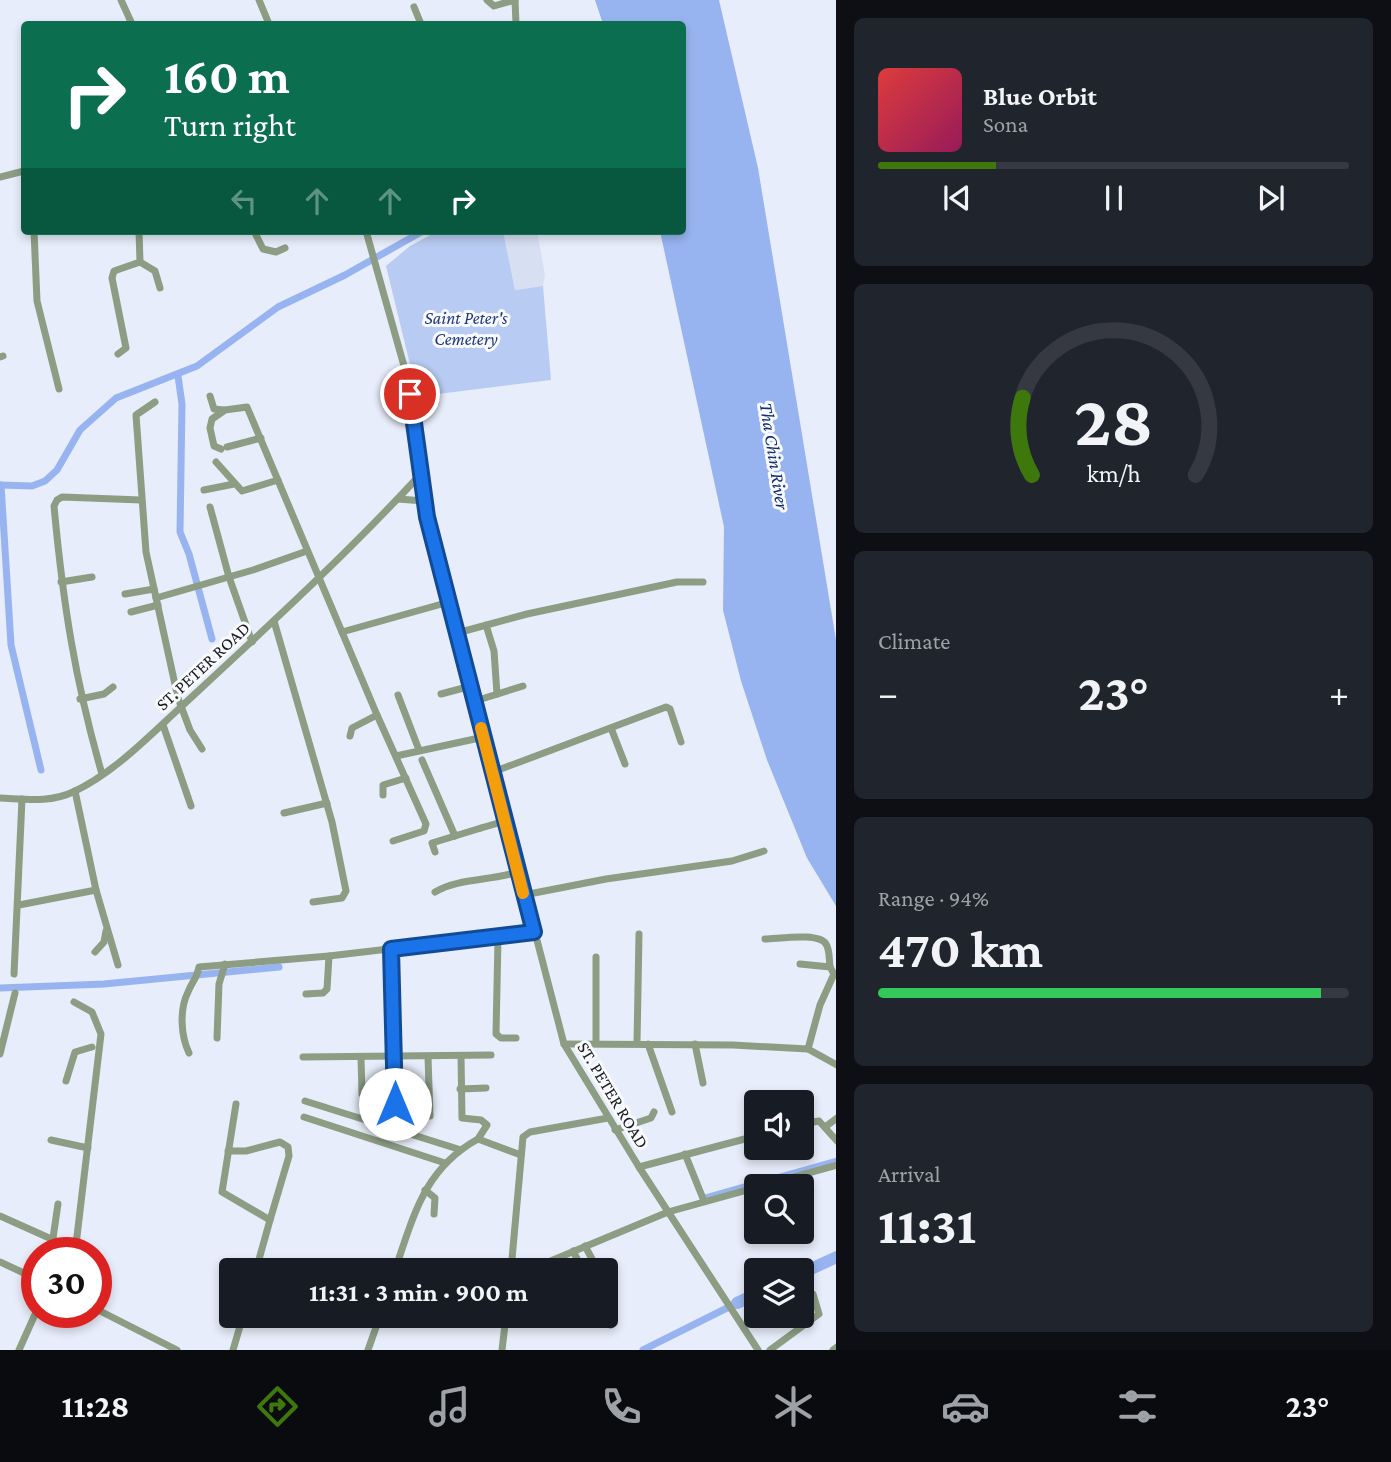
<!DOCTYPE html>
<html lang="en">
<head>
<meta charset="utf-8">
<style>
	:root { --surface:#171b24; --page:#20242c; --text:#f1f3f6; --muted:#9ea1a6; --line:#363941; --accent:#3e770b }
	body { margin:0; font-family:"Crimson Pro",serif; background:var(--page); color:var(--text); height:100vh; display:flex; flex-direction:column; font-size:26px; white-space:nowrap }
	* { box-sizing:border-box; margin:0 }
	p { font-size:23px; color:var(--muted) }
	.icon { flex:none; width:38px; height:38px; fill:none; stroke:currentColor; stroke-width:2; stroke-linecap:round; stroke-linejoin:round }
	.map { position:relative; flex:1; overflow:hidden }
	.sheet { display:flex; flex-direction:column; gap:18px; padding:18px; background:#0d0f14; width:555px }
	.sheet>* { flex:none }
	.top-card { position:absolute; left:21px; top:21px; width:665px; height:214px; border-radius:7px; box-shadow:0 4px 10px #0003; background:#0b6e4f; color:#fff; overflow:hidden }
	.tools { position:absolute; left:744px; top:1090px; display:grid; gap:14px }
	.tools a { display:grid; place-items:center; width:70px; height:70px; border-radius:7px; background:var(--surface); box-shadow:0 4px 10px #0003; font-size:35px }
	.speed { position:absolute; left:21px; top:1237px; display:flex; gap:14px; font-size:35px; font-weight:700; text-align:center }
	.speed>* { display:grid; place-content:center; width:91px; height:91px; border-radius:50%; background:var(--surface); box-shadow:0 4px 10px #0003; line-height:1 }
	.speed .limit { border:10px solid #d22; background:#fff; color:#111 }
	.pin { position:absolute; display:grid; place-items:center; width:60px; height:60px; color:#fff; margin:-30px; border:4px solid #fff; border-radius:50%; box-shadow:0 2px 7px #0007 }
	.me { position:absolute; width:77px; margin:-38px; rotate:0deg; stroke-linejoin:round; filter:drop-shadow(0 0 5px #0008) }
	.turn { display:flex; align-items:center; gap:24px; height:147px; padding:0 28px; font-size:32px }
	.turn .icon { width:91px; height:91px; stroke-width:2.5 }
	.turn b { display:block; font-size:49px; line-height:60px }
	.lanes { display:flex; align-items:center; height:66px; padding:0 28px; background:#0003; justify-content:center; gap:35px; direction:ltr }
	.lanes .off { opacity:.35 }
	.big { font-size:52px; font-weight:700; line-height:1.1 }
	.sheet .card { flex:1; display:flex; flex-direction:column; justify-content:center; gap:10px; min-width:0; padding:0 24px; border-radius:10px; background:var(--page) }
	.sheet .dial { align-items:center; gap:0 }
	.dial svg { height:182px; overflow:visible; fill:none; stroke:var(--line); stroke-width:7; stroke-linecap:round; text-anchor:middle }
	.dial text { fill:var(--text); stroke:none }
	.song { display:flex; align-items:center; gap:21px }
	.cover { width:84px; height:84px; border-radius:10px; background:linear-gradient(135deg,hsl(0 70% 55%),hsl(330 70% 35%)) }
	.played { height:7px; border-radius:4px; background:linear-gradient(90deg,var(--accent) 25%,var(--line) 25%) }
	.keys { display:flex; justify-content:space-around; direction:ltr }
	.heat { display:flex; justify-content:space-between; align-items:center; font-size:38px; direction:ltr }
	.charge { height:10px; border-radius:5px; background:linear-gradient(90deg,#34c759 94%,var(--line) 0) }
	.trip { position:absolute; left:219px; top:1258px; width:399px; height:70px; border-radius:7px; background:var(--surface); box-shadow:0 4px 10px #0003; font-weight:700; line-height:70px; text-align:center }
	.tabs { display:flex; height:112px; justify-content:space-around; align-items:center; background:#090b0e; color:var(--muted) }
	.tabs .icon { width:49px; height:49px }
	.tabs .current { color:var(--accent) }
	.tabs b { font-size:32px; color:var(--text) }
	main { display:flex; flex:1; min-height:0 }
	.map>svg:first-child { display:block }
	.built { fill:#d7e0f3 }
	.green { fill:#b8cbf2 }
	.water { fill:#98b4f0 }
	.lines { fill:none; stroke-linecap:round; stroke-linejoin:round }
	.canal { stroke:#98b4f0; stroke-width:7 }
	.river { stroke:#98b4f0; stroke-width:12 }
	.minor { stroke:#8c9d84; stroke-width:7 }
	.route-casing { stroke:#114b97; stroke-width:18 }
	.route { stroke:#1a73e8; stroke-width:12 }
	.slow { stroke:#f59e0b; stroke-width:12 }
	.labels { text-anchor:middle; stroke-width:6; stroke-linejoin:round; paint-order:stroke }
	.park-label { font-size:18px; font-style:italic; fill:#1f397f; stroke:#f9fafd }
	.street-label { font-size:18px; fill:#181a1e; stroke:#f9fafd }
	.water-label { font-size:19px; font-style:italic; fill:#142d71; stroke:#f9fafd }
</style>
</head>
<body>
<main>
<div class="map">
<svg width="837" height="1350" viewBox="0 0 837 1350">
	<rect width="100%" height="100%" fill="#e7edfa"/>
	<polygon class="built" points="503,231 537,231 545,275 543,286 515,290"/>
	<polygon class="green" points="438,231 503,231 515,290 543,286 551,380 422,396 417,393 386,266 410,246"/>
	<polygon class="water" points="595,0 719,0 758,168 836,640 836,906 807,858 767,760 741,681 723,610 724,527 660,231 682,231 682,24 603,24"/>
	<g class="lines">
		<g class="canal">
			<polyline points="178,376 182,404 180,532 189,554 212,639"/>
			<polyline points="0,485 32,486 45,481 57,470 80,430 116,398 197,366 278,307 345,275 423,231"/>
			<polyline points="1,485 11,645 41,770"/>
			<polyline points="0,988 104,984 279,967"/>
			<polyline points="705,1198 837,1161"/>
			<polyline points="643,1350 737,1303"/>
		</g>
		<g class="river">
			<polyline points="802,1273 837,1257"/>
			<polyline points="737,1303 756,1294"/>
		</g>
		<g class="minor">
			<polyline points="121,0 132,24"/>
			<polyline points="259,0 269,24"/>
			<polyline points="487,0 494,6 515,0"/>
			<polyline points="515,0 516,24"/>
			<polyline points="414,7 421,24"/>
			<polyline points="0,177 24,171"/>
			<polyline points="34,231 37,301 59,389"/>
			<polyline points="254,231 263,249 276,252 285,248"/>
			<polyline points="366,231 406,373 427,517 564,1044 639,1167 758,1350"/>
			<polyline points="140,262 155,271 160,288"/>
			<polyline points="118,354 126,348 112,278 114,271 140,262 139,231"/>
			<polyline points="0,357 3,356"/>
			<polyline points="210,396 214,409 224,410"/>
			<polyline points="155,402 136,415 146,552 178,698 190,730 202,749"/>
			<polyline points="227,447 261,438"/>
			<polyline points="221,449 214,446 210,428 212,419 225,410 247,407 377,715 426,824 424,831 393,841"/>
			<polyline points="216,462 242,491 278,480"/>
			<polyline points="204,490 234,484"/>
			<polyline points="398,499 424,501"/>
			<polyline points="210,507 229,577 252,642"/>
			<polyline points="61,582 92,577"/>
			<polyline points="125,594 154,589"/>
			<polyline points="156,598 253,570 307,551"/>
			<polyline points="131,612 158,605"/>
			<polyline points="274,621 332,822 346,891 342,898 313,902"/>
			<polyline points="486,625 494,651 497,694"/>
			<polyline points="342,632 449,602"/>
			<polyline points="457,633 527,614 677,582 703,582"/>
			<polyline points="441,694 471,686"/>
			<polyline points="398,695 419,750"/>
			<polyline points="80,699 104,694 113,687"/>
			<polyline points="475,701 523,686"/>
			<polyline points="163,725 191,806"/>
			<polyline points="611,728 625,764"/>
			<polyline points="350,736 352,728 377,715"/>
			<polyline points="396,756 484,737"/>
			<polyline points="422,760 455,836"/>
			<polyline points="493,772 666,707 670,709 681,742"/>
			<path d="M 102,774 C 75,681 63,603 54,506 L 57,500 L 62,497 L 141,500"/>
			<polyline points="75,791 96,890 118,965"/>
			<polyline points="383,795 383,785 406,778"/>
			<path d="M 0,798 C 25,799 50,803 73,792 C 114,773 149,736 182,706 C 263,631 344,557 419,476"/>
			<polyline points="284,813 327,803"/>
			<polyline points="495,824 481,828 505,821"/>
			<polyline points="435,852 432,843 481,828"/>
			<path d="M 435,892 C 458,878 490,881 518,872"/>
			<polyline points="524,895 606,879 732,861 764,851"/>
			<polyline points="19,905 96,890"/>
			<polyline points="498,939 496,1034 501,1038 516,1038"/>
			<path d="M 765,939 C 778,939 819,932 826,944 C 830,950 829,960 830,967"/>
			<polyline points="391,949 395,1104"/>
			<polyline points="95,952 104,942 106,931"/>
			<polyline points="800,964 830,967 834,974 820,1005 808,1049"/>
			<polyline points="14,974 22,799"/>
			<polyline points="306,994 323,993 327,989 329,956"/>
			<polyline points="74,1002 92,1012 101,1034 75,1253"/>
			<polyline points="217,1038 219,984 225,964"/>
			<polyline points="596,1042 596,957"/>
			<polyline points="637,1043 639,934"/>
			<polyline points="564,1044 733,1045 808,1049 837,1065"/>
			<polyline points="648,1044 672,1112"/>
			<polyline points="695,1044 703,1083"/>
			<path d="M 189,1053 C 181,1036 179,1010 188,992 C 192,982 197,978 199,967 L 329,956 L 534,932"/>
			<polyline points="0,1054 15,993"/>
			<polyline points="461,1056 462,1118 481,1120 487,1125 478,1139"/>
			<polyline points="303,1057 491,1055"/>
			<polyline points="428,1057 430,1116"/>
			<polyline points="361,1058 362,1094"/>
			<polyline points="66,1081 75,1052 92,1047"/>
			<polyline points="460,1089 486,1088"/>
			<polyline points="305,1101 458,1149"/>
			<polyline points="236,1104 222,1192 270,1220 256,1270"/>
			<polyline points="304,1117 445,1163"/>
			<polyline points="802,1124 819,1121 837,1141"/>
			<polyline points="825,1127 837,1118"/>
			<polyline points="615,1130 651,1118 654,1112"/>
			<polyline points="51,1140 88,1148"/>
			<polyline points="228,1151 246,1151 280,1142 288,1147 289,1156 270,1220"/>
			<polyline points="685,1154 704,1201"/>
			<polyline points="639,1167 756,1136"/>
			<polyline points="425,1190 435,1198 434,1214"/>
			<polyline points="0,1216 76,1250"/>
			<polyline points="53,1238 58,1204"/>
			<polyline points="585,1246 598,1270"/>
			<polyline points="573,1251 583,1270"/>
			<polyline points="0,1262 37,1279"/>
			<path d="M 395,1270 C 414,1215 424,1169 478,1139 L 521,1155"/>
			<polyline points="511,1270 523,1137 530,1132 608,1118"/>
			<polyline points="529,1270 668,1212 837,1165"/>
			<polyline points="606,1287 608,1292"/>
			<polyline points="96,1309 177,1350"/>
			<polyline points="606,1314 611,1325"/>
			<polyline points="19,1350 37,1310"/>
			<polyline points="233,1350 243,1316"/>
			<polyline points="368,1350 380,1316"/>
			<polyline points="502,1350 506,1316"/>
			<polyline points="770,1350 819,1314 813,1294"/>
			<polyline points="833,1350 837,1347"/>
		</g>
	</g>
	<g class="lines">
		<g class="route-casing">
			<polyline id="route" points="395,1104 391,949 534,932 427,517 410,394"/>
		</g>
		<use href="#route" class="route"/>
		<polyline class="slow" points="481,728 523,893"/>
	</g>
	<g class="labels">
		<g class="park-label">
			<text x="466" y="324">Saint Peter's<tspan x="466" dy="21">Cemetery</tspan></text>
		</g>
		<g class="street-label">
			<text transform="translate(203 666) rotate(-43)" y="6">ST. PETER ROAD</text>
			<text transform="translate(613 1095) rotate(59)" y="6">ST. PETER ROAD</text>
		</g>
		<g class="water-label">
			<text transform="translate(775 456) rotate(81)" y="7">Tha Chin River</text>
		</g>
	</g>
</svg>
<div class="tools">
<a><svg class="icon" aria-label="sound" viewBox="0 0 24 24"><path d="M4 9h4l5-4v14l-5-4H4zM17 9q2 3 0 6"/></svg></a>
<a><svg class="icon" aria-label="search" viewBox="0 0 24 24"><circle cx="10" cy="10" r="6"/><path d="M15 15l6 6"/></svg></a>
<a><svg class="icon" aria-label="layers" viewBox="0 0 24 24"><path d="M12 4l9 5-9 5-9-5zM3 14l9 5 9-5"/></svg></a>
</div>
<div class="speed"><div class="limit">30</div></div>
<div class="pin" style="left:410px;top:394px;background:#d93025"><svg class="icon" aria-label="arrive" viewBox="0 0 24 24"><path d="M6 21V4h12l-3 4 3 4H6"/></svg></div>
<svg class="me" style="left:395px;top:1104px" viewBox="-20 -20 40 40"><circle r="19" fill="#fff"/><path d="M0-13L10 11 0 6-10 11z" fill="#1a73e8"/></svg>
<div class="trip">11:31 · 3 min · 900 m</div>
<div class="top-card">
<div class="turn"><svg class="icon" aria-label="right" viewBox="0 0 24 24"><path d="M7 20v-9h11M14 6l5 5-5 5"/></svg><div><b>160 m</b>Turn right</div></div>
<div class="lanes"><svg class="icon off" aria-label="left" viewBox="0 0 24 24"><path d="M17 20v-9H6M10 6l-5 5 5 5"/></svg><svg class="icon off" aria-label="ahead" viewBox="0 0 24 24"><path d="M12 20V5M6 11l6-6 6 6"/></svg><svg class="icon off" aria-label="ahead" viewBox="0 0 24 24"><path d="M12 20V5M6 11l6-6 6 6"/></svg><svg class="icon" aria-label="right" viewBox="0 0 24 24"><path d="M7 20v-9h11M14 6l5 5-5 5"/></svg></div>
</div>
</div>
<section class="sheet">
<div class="card">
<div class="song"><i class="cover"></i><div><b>Blue Orbit</b><p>Sona</p></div></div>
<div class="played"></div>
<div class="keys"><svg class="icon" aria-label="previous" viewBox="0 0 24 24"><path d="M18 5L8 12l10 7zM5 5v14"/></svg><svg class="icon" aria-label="pause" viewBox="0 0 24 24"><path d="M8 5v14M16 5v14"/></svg><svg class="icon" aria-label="next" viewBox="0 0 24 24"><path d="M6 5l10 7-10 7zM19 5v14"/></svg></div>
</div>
<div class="card dial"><svg viewBox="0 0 100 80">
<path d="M14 69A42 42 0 1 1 86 69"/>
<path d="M14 69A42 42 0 0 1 10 35" stroke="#3e770b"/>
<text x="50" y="56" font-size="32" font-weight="700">28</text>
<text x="50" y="72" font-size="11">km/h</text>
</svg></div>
<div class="card"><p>Climate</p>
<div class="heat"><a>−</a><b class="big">23°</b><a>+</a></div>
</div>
<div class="card"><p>Range · 94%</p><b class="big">470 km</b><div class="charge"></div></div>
<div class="card"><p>Arrival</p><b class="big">11:31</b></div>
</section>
</main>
<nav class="tabs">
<b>11:28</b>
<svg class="icon current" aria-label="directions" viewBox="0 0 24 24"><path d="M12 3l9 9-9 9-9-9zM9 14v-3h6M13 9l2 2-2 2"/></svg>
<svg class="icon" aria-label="music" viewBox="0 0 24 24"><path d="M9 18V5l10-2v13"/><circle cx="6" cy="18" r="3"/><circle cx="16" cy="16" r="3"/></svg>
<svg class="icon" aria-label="phone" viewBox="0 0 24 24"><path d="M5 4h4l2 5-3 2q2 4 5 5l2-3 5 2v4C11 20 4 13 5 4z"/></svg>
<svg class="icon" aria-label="climate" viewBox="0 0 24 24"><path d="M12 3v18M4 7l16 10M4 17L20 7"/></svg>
<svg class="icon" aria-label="car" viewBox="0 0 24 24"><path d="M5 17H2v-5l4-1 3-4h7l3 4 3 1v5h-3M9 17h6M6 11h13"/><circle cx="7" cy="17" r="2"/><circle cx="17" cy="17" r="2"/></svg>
<svg class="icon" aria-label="filters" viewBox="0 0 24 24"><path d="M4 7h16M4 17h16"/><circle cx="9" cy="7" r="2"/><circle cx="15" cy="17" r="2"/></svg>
<b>23°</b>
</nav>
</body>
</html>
